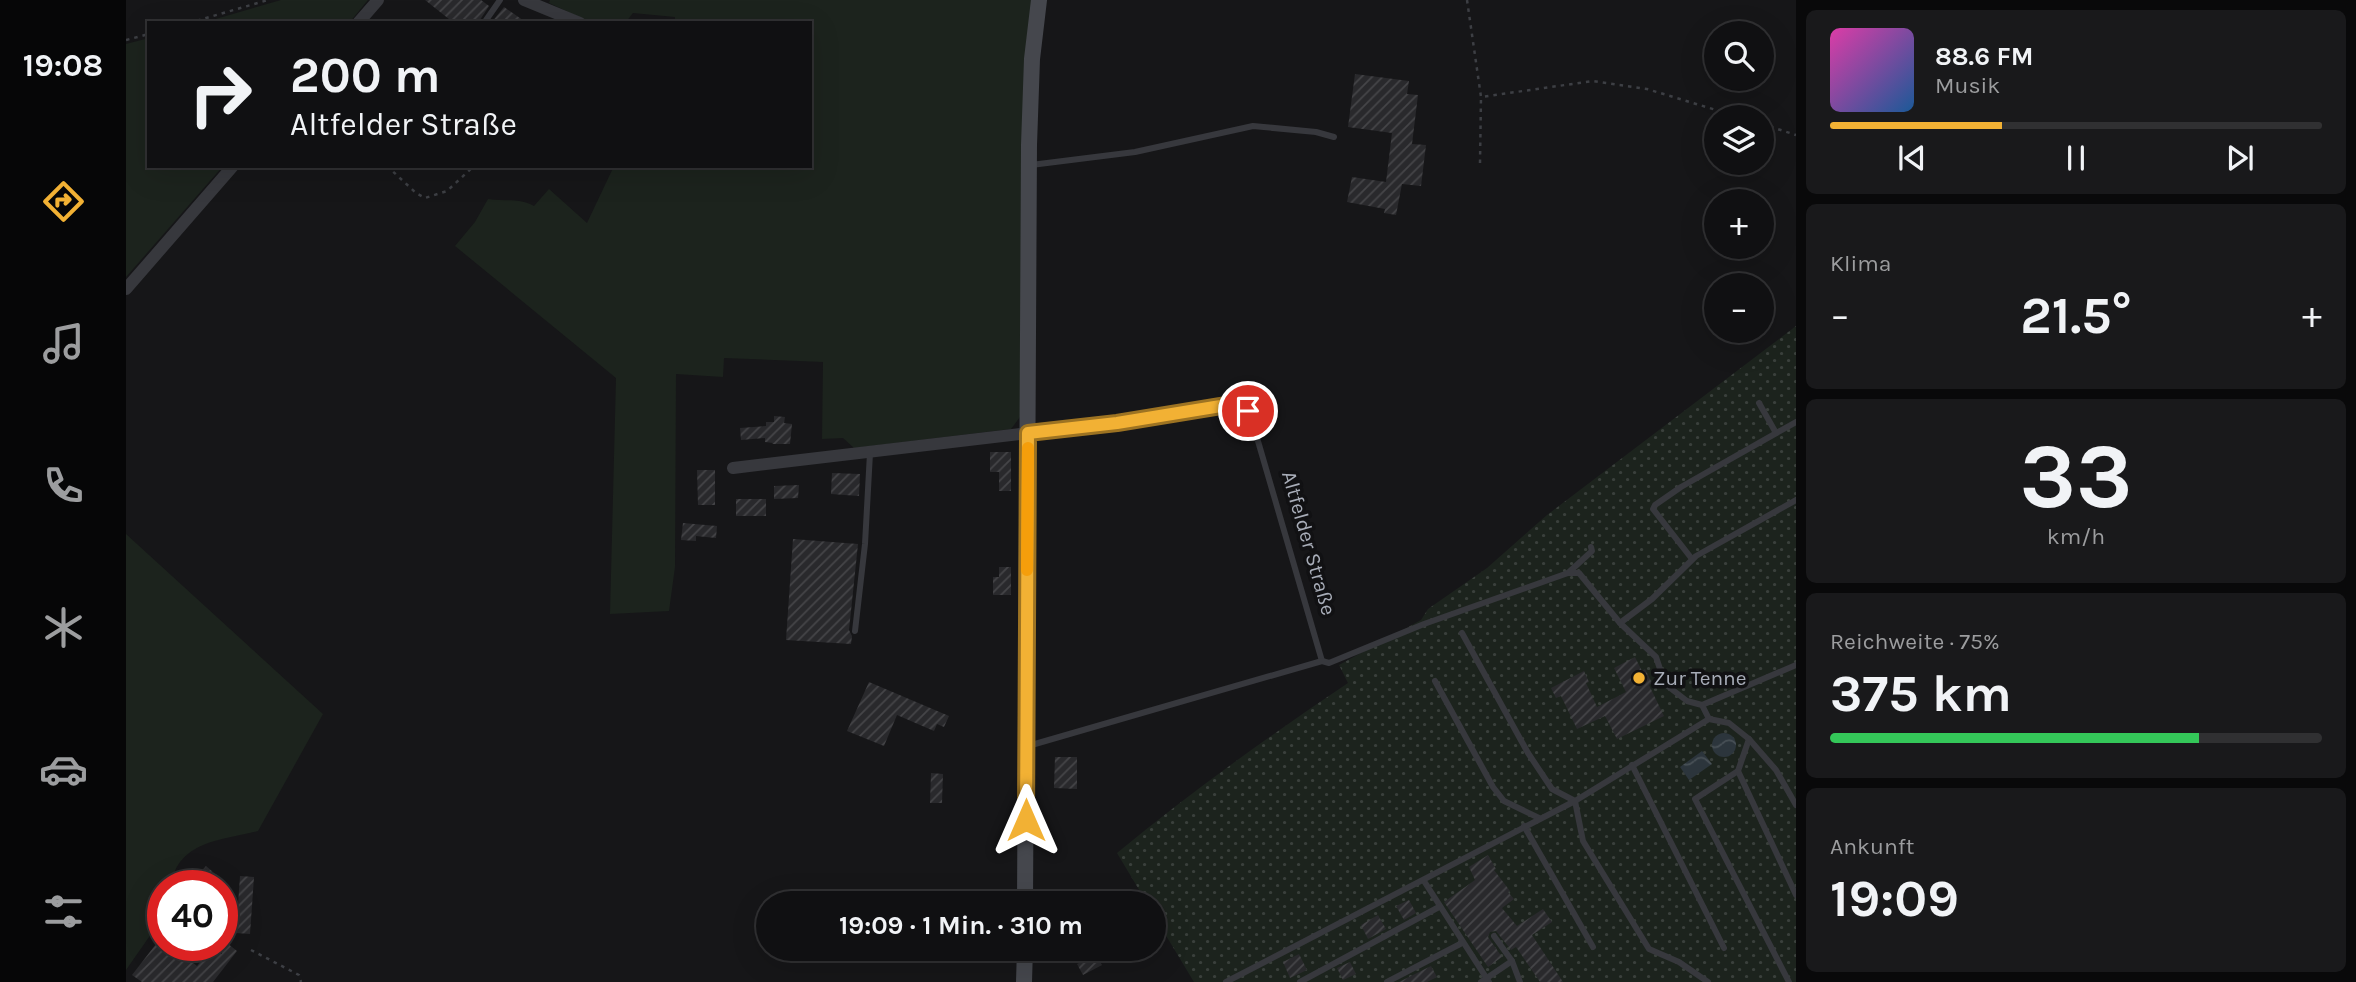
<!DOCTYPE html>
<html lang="de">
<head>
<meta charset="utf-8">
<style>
	:root { --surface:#101012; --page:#19191b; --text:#f1f3f6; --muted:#9c9d9f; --line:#303032; --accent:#f2b134 }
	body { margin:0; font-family:Karla,sans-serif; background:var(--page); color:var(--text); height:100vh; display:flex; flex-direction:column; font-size:26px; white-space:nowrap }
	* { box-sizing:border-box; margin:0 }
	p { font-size:23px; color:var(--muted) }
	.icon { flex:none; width:38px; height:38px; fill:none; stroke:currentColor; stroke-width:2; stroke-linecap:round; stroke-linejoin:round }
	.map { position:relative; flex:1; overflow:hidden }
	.drawer { display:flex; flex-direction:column; gap:10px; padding:10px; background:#09090a; width:560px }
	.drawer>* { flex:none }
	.hud { position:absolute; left:21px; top:21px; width:665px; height:147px; border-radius:0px; box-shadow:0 7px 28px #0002,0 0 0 2px var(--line); background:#101012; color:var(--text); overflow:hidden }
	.tools { position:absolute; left:1578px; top:21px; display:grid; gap:14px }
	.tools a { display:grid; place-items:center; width:70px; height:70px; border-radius:50%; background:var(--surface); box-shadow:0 7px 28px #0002,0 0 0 2px var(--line); font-size:35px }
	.speed { position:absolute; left:21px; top:870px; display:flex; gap:14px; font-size:35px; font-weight:700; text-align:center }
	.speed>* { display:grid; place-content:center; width:91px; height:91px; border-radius:50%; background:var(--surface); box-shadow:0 7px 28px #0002,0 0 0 2px var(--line); line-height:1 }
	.speed .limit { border:10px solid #d22; background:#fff; color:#111 }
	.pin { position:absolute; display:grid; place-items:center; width:60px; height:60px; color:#fff; margin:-30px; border:4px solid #fff; border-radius:50%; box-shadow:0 2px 7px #0007 }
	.me { position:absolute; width:77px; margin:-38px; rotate:0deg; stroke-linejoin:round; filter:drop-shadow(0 0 5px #0008) }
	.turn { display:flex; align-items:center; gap:24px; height:147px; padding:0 28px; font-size:32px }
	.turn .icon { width:91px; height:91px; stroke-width:2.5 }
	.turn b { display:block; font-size:49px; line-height:60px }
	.big { font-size:52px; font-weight:700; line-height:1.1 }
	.drawer .widget { flex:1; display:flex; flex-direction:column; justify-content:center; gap:10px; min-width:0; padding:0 24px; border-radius:10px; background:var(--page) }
	.drawer .dial { align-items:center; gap:0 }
	.dial b { font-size:91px; line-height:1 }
	.song { display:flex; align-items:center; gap:21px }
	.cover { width:84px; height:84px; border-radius:10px; background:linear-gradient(135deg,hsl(320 70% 55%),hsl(210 70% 35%)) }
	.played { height:7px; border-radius:4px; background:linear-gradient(90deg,var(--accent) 35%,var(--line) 35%) }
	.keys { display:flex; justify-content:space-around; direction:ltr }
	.heat { display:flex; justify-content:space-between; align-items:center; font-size:38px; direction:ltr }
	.charge { height:10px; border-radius:5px; background:linear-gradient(90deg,#34c759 75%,var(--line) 0) }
	.trip { position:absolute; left:630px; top:891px; width:410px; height:70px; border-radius:35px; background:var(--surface); box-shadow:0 7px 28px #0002,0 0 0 2px var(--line); font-weight:700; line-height:70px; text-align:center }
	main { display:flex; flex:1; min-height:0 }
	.dock { display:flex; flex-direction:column; width:126px; justify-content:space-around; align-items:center; background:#060607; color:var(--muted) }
	.dock .icon { width:49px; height:49px }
	.dock .selected { color:var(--accent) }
	.dock b { font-size:32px; color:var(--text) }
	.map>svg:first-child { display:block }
	.green { fill:#1c231d }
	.park { fill:url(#park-dots) }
	.water { fill:url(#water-waves) }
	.building { fill:url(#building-hatch) }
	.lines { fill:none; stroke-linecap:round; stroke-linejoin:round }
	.path { stroke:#3d3f44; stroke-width:2.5; stroke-dasharray:3.5 5; stroke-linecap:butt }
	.lane { stroke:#37383d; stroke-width:6 }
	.street { stroke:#37383d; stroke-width:12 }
	.secondary { stroke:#45474d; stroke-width:16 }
	.route-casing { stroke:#9d7322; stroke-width:18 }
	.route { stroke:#f2b134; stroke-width:12 }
	.slow { stroke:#f59e0b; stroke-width:12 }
	.poi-dot { fill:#f2b134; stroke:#111113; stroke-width:2.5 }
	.labels { text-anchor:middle; stroke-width:7; stroke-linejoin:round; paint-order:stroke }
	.street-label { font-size:21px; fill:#a8adb8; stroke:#111113 }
	.poi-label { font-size:21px; fill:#a8adb8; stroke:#111113; text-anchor:start }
</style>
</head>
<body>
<main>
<nav class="dock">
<b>19:08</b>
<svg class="icon selected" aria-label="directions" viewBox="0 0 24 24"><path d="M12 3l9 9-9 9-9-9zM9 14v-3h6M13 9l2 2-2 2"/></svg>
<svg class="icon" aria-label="music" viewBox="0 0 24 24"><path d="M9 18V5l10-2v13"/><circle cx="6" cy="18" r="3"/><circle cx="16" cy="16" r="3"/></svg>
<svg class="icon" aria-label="phone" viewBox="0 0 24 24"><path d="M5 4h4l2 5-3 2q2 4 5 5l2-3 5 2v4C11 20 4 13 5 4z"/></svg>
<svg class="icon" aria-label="climate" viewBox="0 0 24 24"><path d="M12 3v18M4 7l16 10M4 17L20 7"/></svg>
<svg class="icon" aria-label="car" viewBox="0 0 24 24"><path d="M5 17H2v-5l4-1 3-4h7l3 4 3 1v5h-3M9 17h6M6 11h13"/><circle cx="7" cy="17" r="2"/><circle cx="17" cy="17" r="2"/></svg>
<svg class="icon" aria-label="filters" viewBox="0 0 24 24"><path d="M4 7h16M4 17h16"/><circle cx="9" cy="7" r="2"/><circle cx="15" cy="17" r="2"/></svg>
</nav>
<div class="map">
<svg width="1670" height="982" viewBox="0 0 1670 982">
	<defs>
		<pattern id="park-dots" width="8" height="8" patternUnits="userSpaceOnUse" patternTransform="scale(1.75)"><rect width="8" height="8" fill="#1c231d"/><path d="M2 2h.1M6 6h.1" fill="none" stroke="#3a403c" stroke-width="1.8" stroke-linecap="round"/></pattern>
		<pattern id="water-waves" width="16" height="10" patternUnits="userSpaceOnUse" patternTransform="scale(1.75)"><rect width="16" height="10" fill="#2c353c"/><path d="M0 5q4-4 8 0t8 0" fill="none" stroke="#485056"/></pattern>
		<pattern id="building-hatch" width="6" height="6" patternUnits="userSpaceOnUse" patternTransform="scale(1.75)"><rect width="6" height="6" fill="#29292c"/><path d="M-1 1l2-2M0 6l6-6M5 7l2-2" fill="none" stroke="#454548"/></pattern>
	</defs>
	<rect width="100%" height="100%" fill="#161618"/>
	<g class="green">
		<polygon points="155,0 242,0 223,23 76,23"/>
		<path d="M 424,0 L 913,0 L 894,417 L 885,429 L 728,448 L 717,438 L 696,439 L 697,362 L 598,358 L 597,377 L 550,374 L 549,567 L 543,611 L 484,614 L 490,378 L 329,246 L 349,222 L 362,199 C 379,202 392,197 408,206 L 423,189 L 461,223 L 488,166 L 684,166 L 684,23 L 549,23 L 549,17 L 507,13 L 499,23 L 466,23 L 423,3 Z"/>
		<polygon points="23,38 23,166 97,166 0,277 0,44"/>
		<path d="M 0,534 L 197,714 L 132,831 C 96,840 52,841 45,885 L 37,886 L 37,917 L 0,970 Z"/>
	</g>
	<path class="park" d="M 1670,326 L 1670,982 L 1068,982 L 1027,914 L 1027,903 L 1021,903 L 991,853 C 1065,792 1143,736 1222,683 L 1213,665 L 1295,620 L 1302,609 L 1361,568 L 1421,515 Z"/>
	<g class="water">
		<circle cx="1598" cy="745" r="12"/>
		<polygon points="1576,751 1586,764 1563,780 1554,767"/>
	</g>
	<g class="building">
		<polygon points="299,0 355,0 363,6 352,23 328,23"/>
		<polygon points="378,7 401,23 365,23"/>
		<polygon points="1229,74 1283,81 1281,94 1292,95 1286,144 1300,145 1295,186 1276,184 1270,215 1258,213 1259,209 1221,202 1226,177 1260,182 1266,133 1222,127"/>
		<polygon points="648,416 659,417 658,423 666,424 664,444 646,444 647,443 639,442 639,438 615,440 614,428 640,426 640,422 648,422"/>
		<polygon points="864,452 885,452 885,491 873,491 873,472 864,472"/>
		<polygon points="571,470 589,470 589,505 572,505"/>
		<polygon points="706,473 734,474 733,496 705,494"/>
		<polygon points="673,485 672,498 648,499 648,486"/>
		<rect x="610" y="499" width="30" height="17"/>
		<polygon points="557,523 591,526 590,538 570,536 570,541 555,540"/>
		<polygon points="667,539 732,544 723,630 726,636 725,644 660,640"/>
		<polygon points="873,567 885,567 885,595 867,595 867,577 873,577"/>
		<polygon points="1509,657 1516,671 1519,669 1526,683 1523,685 1538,716 1491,739 1479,716 1451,729 1435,696 1430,698 1425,688 1458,671 1463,682 1460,683 1471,707 1500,692 1488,668"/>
		<polygon points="743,682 823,716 818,727 811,724 808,731 771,715 758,746 721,731"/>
		<polygon points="929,757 951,757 951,789 928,788"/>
		<polygon points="805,773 817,774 816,803 804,803"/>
		<polygon points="1362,855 1370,869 1368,870 1384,891 1382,892 1388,899 1376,908 1391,926 1417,909 1426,922 1406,935 1437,982 1414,982 1390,947 1385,950 1370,931 1364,932 1362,937 1376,957 1362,967 1318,902 1349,880 1343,867"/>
		<polygon points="80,866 103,886 75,886 68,880"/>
		<polygon points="114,876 128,877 124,934 110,933"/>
		<polygon points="1283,900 1290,913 1278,920 1270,906"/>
		<polygon points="1252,915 1260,929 1242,939 1235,925"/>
		<polygon points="37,935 37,945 59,945 54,952 71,966 86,946 96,954 96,939 111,951 87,982 16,982 6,975"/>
		<polygon points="970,954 976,965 957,975 951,964"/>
		<polygon points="1173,954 1181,970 1164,978 1157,962"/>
		<polygon points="1224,962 1230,974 1217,980 1211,968"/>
		<polygon points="1305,966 1311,977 1301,982 1273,982"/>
	</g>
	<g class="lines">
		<g class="path">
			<polyline points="1341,0 1355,97 1467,81 1521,89 1613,117"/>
			<polyline points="63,23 142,0"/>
			<polyline points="0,40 23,34"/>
			<polyline points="1636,124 1670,135"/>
			<polyline points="1354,163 1355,97"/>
			<polyline points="261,166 290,193 299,198 321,191 348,166"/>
			<polyline points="125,950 173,975 175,982"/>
		</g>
		<g class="lane">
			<polyline points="358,23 374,0"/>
			<polyline points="905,165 1009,152 1127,126 1190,132 1208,137"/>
			<polyline points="1633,403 1650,433"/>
			<polyline points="904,433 991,423 1107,404 1118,405 1127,424 1196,661"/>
			<polyline points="1566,559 1527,509 1529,505 1555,487 1670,422"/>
			<polyline points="1442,573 1466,551 1465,547"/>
			<polyline points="1494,623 1526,599 1570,556 1670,500"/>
			<polyline points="729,631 739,544 744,453"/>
			<polyline points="1336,633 1402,753 1426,789 1449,801 1583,719 1603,723 1623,739 1612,771 1569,799 1663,982"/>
			<polyline points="1309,681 1367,787 1378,801 1413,818"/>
			<polyline points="1576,705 1670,665"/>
			<polyline points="1623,739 1650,770 1670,805"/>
			<polyline points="902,746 1196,661 1203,663 1298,624 1442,573 1453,573 1494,623 1530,657 1539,684 1561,701 1576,705 1583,719"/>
			<polyline points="1506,765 1598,948"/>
			<polyline points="1612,771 1670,895"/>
			<polyline points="1398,826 1467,947"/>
			<polyline points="1298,881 1363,982"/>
			<polyline points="1368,936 1386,961 1394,982"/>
			<polyline points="1100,982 1449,801 1457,841 1523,949 1553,962 1582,982"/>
			<polyline points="1174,982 1313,907"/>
			<polyline points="1261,982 1336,943"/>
			<polyline points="1355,982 1386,961"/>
		</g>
		<g class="street">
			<polyline points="398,0 454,23"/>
			<polyline points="232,23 252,0"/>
			<polyline points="0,289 107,166"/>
			<polyline points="607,468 902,433"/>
		</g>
		<g class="secondary">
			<polyline points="899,903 903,145 906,59 913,0"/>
			<polyline points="898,982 899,948"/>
		</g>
	</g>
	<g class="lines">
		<g class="route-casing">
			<polyline id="route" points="900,820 902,433 991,423 1107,404 1118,405 1122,411"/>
		</g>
		<use href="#route" class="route"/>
		<polyline class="slow" points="901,570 902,448"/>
	</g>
	<circle class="poi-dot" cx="1513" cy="678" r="7"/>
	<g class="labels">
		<g class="street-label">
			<text transform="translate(1183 543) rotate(74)" y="7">Altfelder Straße</text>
		</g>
		<g class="poi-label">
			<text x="1527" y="685">Zur Tenne</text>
		</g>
	</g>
</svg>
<div class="tools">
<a><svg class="icon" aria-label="search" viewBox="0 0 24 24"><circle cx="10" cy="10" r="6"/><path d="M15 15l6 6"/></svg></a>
<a><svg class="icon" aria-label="layers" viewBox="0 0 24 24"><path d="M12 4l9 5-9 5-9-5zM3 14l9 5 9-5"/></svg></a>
<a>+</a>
<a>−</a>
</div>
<div class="speed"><div class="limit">40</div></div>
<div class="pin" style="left:1122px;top:411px;background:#d93025"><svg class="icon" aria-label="arrive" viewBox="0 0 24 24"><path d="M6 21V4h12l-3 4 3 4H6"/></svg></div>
<svg class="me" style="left:900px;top:820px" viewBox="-20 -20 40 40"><path d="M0-17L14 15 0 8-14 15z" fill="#f2b134" stroke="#fff" stroke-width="4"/></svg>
<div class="trip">19:09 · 1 Min. · 310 m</div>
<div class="hud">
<div class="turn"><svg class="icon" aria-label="right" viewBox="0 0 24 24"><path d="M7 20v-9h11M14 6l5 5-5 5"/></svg><div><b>200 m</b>Altfelder Straße</div></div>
</div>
</div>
<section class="drawer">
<div class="widget">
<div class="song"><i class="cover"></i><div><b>88.6 FM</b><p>Musik</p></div></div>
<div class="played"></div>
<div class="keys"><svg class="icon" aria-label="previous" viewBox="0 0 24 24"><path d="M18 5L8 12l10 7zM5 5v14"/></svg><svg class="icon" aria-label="pause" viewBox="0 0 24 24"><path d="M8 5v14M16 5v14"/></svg><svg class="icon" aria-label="next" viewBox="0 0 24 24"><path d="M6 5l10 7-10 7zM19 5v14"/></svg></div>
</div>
<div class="widget"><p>Klima</p>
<div class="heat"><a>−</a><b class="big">21.5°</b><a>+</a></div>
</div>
<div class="widget dial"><b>33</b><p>km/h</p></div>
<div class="widget"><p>Reichweite · 75%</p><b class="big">375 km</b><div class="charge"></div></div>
<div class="widget"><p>Ankunft</p><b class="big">19:09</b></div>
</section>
</main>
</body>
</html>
